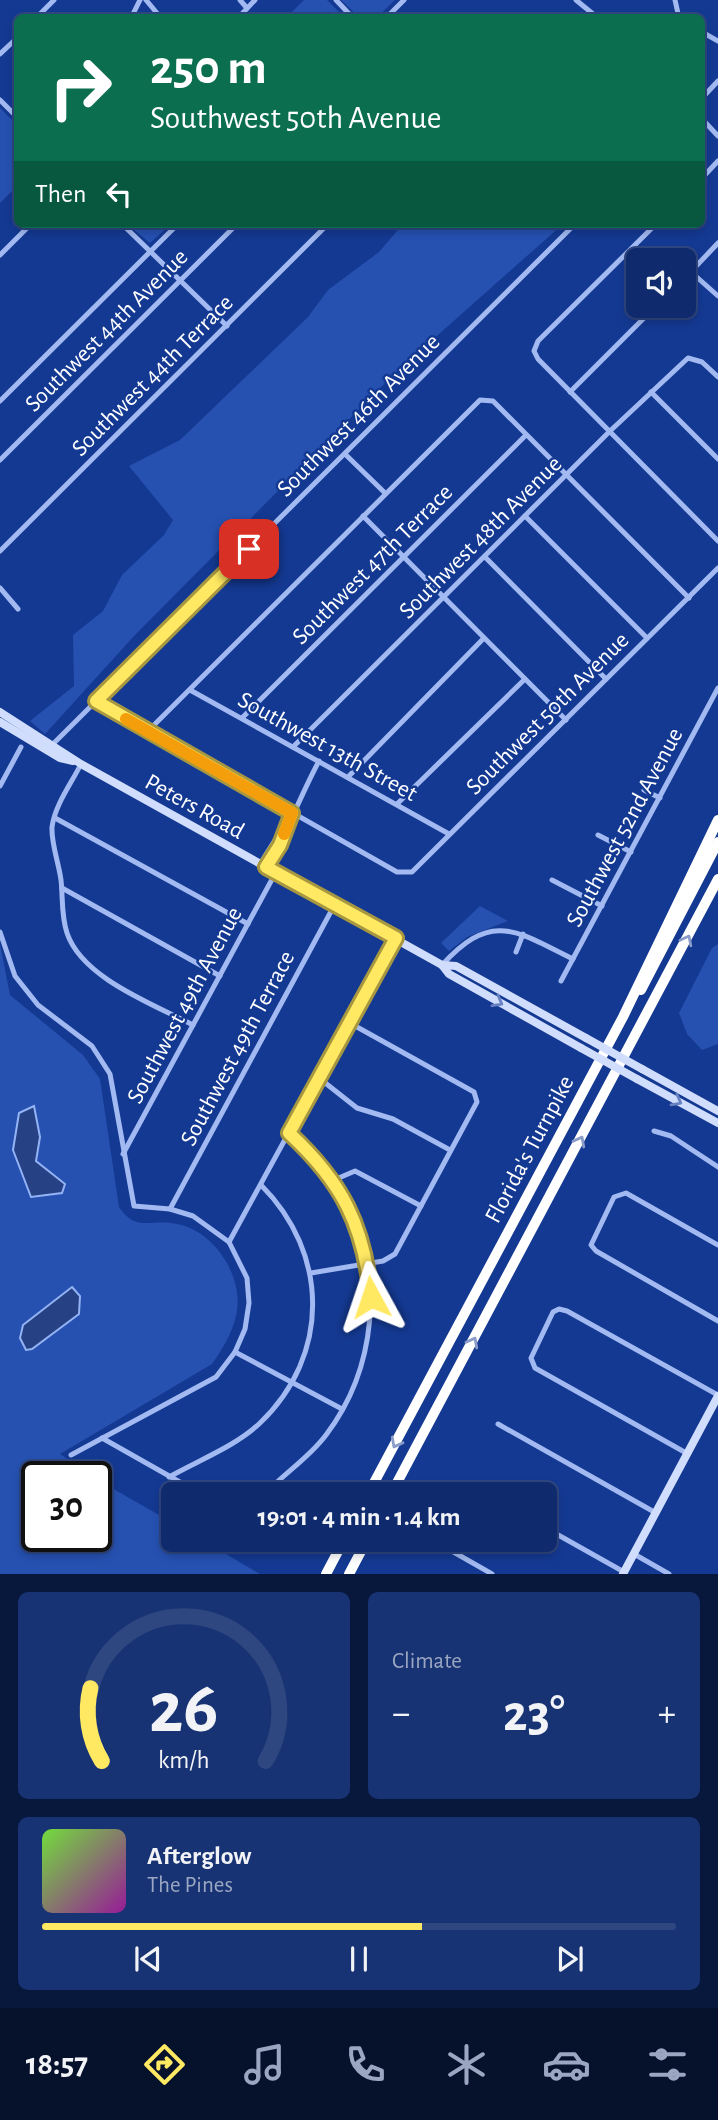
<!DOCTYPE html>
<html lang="en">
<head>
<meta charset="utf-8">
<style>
	:root { --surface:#0f2b6e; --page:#183373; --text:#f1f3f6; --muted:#9ba7c2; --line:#2f4781; --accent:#ffe862 }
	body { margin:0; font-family:"Alegreya Sans",sans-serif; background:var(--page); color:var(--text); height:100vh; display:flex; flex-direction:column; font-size:26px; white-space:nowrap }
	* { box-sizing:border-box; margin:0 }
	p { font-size:23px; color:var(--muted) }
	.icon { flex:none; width:38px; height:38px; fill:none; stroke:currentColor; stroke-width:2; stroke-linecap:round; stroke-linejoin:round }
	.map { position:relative; height:1574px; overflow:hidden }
	.panel { display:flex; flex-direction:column; gap:18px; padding:18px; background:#08183c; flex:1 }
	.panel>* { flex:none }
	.hud { position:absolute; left:14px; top:14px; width:691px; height:214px; border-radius:10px; box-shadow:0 4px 10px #0003,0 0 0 2px var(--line); background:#0b6e4f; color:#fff; overflow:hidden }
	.tools { position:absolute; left:626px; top:248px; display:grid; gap:14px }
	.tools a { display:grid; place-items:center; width:70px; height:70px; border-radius:10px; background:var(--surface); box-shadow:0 4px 10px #0003,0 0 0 2px var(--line); font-size:35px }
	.speed { position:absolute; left:21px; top:1461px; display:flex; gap:14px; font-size:35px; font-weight:700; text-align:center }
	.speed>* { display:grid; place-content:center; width:91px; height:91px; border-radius:50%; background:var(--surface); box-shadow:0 4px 10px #0003,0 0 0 2px var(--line); line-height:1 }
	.speed .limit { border:4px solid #111; border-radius:10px; background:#fff; color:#111 }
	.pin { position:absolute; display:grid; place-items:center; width:60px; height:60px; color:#fff; margin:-30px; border-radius:14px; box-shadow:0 4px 10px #0006 }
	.me { position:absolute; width:77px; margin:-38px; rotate:355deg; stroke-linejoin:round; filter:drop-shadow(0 0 5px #0008) }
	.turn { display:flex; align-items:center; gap:24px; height:147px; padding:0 21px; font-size:32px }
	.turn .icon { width:91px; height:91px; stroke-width:2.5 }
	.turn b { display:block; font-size:49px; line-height:60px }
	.then { display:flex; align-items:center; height:66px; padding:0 21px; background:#0003; gap:14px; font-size:26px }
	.big { font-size:52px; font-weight:700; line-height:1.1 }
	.panel .widget { flex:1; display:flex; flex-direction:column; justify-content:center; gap:10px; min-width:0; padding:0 24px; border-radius:10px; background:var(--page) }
	.panel .dial { align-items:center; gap:0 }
	.dial svg { height:182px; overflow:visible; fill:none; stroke:var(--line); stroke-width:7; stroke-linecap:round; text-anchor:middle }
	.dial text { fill:var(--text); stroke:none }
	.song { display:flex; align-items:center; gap:21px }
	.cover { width:84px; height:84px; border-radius:10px; background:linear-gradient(135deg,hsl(100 70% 55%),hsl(300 70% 35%)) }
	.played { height:7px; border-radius:4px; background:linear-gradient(90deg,var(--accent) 60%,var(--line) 60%) }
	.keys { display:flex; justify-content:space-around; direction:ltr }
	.heat { display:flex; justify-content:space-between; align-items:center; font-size:38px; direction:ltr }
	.panel .tiles { flex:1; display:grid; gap:18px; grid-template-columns:1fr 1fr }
	.widget:last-child { grid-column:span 2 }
	.trip { position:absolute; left:161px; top:1482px; width:396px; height:70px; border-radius:10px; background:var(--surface); box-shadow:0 4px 10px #0003,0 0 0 2px var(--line); font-weight:700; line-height:70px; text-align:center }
	.menu { display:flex; height:112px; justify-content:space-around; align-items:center; background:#06112c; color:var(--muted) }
	.menu .icon { width:49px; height:49px }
	.menu .selected { color:var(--accent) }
	.menu b { font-size:32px; color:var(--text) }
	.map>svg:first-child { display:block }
	.green { fill:#2651b1 }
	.water { fill:#274185; stroke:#94b3f4; stroke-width:2 }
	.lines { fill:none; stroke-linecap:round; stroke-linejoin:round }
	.street { stroke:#a2baf1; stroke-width:5 }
	.secondary { stroke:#d0ddfc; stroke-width:8 }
	.highway { stroke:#fff; stroke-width:10 }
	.secondary-bridge { stroke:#d0ddfc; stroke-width:8 }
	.oneway { stroke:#8a9cc8 }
	.oneway2 { stroke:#6983c2 }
	.route-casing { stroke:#a69740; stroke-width:18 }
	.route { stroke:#ffe862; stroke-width:12 }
	.slow { stroke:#f59e0b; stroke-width:12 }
	.labels { text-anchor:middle; stroke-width:5; stroke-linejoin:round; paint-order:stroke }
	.street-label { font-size:24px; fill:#fff; stroke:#143992 }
</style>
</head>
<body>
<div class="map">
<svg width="718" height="1574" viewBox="0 0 718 1574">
	<rect width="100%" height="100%" fill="#143992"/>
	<g class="green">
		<polygon points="304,0 327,0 344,17 287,17"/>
		<polygon points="341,0 395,0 377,17 360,18"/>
		<polygon points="0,108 18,126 17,186 0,203"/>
		<polygon points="127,224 171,224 150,243"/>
		<polygon points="403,224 563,224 394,374 134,636 45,734 30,721 74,686 73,635 103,611 122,575 164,535 173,520 129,466 180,440 308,317 328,290 379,252"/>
		<polygon points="480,906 508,921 467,937 449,951 441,943"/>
		<path d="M 0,944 L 10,995 L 83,1055 L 100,1079 L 119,1207 C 136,1233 151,1218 177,1224 C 215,1231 245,1278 236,1316 C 232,1333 222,1350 212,1364 L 60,1454 L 94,1477 L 37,1477 L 37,1536 L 96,1536 L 96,1479 L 173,1523 L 173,1540 L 202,1540 L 260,1574 L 0,1574 Z"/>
		<polygon points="718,944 718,1044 702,1050 687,1034 679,1013 712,948"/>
	</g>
	<g class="water">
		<polygon points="34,1106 40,1137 36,1161 65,1184 62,1193 31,1197 13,1150 19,1113"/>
		<polygon points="72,1287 80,1296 79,1314 32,1349 26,1350 20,1338 23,1325"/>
	</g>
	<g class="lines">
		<g class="street">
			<polyline points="146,0 161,18"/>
			<polyline points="240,0 247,8"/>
			<polyline points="336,0 353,18"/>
			<polyline points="576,0 598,18"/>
			<polyline points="675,0 679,18"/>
			<polyline points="36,18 54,0"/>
			<polyline points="131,18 140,0"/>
			<polyline points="238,18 255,0"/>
			<polyline points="386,18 404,0"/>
			<polyline points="702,32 718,41"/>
			<polyline points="0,54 18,37"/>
			<polyline points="702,98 718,81"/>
			<polyline points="0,100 18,118"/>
			<polyline points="702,119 718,136"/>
			<polyline points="702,178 718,161"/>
			<polyline points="122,224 227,326"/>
			<polyline points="656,224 538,341 534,351 538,359 718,541"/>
			<polyline points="0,255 31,224"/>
			<polyline points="691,272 718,296"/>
			<polyline points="684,279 718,243"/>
			<polyline points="570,392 656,306"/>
			<polyline points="651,392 718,459"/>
			<polyline points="0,401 178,224"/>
			<polyline points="345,454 385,493"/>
			<polyline points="0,460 237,224"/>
			<polyline points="363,516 566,720"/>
			<polyline points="525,516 647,638"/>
			<polyline points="0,551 328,224"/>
			<polyline points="485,557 606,679"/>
			<polyline points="0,588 18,609"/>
			<polyline points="190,690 449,834"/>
			<polyline points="96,701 397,872 412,872 718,568"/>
			<polyline points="242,718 526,435"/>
			<polyline points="147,732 480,400 493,401 689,598"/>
			<polyline points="52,745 575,224"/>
			<polyline points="293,747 609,432 688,358 702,362 718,377"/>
			<path d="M 81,764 C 71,784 55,805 52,827 C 51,843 59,864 61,880 C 63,898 61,915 67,933 C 82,978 153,1004 193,1025"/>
			<polyline points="348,777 484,638"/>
			<polyline points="0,786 21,747"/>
			<polyline points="644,790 660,798"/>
			<polyline points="397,804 525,679"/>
			<polyline points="55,818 248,924"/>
			<polyline points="598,835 631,852"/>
			<polyline points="260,864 292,813"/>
			<path d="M 266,867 C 287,834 300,796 319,761"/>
			<polyline points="552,880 602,906"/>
			<polyline points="62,888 220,976"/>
			<polyline points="0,932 15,976 38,1005 92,1046 110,1074 134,1206 170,1209 193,1216 229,1242 247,1278 249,1303 245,1329 235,1352 216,1377 71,1455"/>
			<polyline points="516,952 523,934"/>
			<path d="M 442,965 C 492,910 516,931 573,959"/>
			<polyline points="561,981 718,688"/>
			<polyline points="319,1078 357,1108 393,1119 450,1150"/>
			<polyline points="654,1131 671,1136 718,1167"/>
			<polyline points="123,1154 276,872"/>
			<polyline points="334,1180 355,1171 421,1206"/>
			<polyline points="170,1209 335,904"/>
			<polyline points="229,1242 395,938"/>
			<polyline points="718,1245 626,1193 614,1197 591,1245 596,1251 718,1321"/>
			<polyline points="311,1273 383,1261 395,1254 477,1102 474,1092 348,1022"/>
			<polyline points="235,1352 342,1409"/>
			<polyline points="498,1424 656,1513"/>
			<polyline points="102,1438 201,1494"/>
			<polyline points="688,1454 535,1368 531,1358 553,1312 559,1309 567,1311 718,1395"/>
			<path d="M 169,1477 C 199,1460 236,1446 260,1423 C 331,1355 329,1253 261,1185"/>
			<polyline points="468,1484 487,1494"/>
			<path d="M 265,1494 C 284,1473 308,1459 326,1435 C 376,1369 385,1276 347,1202 C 333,1175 311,1153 289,1133"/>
			<polyline points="544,1527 624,1572"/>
			<polyline points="436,1542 492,1574"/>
			<polyline points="634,1554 669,1574"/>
		</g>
		<g class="secondary">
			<polyline points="0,712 81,764 442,965 456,966 586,1038"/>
			<polyline points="0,722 60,758 73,761"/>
			<polyline points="442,965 449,974 581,1048"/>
			<polyline points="642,1069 718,1111"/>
			<polyline points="637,1079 718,1123"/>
			<polyline points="623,1574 718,1396"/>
		</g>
		<g class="highway">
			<polyline points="641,990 718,842"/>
			<polyline points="368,1494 623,1017 718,820"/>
			<polyline points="391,1494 718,879"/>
			<polyline points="326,1574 344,1540"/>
			<polyline points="349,1574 367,1540"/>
		</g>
		<g class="secondary-bridge">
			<polyline points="586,1038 642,1069"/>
			<polyline points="581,1048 637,1079"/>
		</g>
	</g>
	<defs><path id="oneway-chevron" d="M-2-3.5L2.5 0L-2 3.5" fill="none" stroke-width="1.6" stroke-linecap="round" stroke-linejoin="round" transform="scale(1.75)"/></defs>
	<g class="oneway">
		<use href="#oneway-chevron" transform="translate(687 940) rotate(-63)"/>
		<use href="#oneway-chevron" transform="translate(580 1141) rotate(-62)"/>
		<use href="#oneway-chevron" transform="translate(473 1342) rotate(-62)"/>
		<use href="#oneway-chevron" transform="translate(396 1443) rotate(118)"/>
	</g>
	<g class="oneway2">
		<use href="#oneway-chevron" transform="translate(498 1002) rotate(29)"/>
		<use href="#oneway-chevron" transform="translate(677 1101) rotate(28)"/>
	</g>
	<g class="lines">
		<g class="route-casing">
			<path id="route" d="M 249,549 L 96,701 L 292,813 L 280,845 L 266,867 L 396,938 L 289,1133 C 342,1182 364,1225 371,1297"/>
		</g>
		<use href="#route" class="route"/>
		<polyline class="slow" points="126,719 292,813 284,834"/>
	</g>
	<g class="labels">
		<g class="street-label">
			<text transform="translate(106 330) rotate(-45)" y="8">Southwest 44th Avenue</text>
			<text transform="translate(152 375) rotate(-45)" y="8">Southwest 44th Terrace</text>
			<text transform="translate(358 415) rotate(-45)" y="8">Southwest 46th Avenue</text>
			<text transform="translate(480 537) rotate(-45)" y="8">Southwest 48th Avenue</text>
			<text transform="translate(372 564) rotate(-45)" y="8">Southwest 47th Terrace</text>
			<text transform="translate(547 713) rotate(-45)" y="8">Southwest 50th Avenue</text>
			<text transform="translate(328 746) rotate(29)" y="8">Southwest 13th Street</text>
			<text transform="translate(195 806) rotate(29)" y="8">Peters Road</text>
			<text transform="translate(624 827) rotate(-62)" y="8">Southwest 52nd Avenue</text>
			<text transform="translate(184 1005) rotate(-62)" y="8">Southwest 49th Avenue</text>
			<text transform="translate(237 1048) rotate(-62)" y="8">Southwest 49th Terrace</text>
			<text transform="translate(529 1149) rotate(-62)" y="8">Florida's Turnpike</text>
		</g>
	</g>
</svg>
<div class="tools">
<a><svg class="icon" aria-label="sound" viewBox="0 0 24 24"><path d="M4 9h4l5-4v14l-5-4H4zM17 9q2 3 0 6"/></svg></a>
</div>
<div class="speed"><div class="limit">30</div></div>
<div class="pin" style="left:249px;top:549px;background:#d93025"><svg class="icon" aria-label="arrive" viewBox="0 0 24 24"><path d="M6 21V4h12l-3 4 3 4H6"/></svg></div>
<svg class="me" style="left:371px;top:1297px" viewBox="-20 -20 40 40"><path d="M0-17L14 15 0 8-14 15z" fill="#ffe862" stroke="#fff" stroke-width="4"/></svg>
<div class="trip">19:01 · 4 min · 1.4 km</div>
<div class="hud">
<div class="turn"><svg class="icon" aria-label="right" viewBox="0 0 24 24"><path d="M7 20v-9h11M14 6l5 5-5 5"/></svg><div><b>250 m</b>Southwest 50th Avenue</div></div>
<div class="then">Then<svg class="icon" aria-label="left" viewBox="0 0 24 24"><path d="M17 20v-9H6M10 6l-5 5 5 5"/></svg></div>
</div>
</div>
<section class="panel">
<div class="tiles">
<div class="widget dial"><svg viewBox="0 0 100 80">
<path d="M14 69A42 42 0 1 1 86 69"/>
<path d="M14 69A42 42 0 0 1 9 37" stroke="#ffe862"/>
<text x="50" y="56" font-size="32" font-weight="700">26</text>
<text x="50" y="72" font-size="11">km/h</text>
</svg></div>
<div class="widget"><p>Climate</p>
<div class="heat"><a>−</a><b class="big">23°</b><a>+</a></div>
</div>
<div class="widget">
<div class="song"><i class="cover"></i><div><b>Afterglow</b><p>The Pines</p></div></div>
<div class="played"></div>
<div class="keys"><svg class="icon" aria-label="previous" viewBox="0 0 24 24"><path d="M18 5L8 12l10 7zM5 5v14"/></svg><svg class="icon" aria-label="pause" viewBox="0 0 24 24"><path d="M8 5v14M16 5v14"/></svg><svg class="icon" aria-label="next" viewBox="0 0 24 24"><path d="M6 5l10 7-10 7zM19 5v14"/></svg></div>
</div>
</div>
</section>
<nav class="menu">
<b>18:57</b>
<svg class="icon selected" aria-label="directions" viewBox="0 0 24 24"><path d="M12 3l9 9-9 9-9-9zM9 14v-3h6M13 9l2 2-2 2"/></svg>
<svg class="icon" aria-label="music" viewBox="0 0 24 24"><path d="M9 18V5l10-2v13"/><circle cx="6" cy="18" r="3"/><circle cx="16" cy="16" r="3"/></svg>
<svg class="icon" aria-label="phone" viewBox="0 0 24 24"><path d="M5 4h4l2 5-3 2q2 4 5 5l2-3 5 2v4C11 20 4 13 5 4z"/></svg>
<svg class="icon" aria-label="climate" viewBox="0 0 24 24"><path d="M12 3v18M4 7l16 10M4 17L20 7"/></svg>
<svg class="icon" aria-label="car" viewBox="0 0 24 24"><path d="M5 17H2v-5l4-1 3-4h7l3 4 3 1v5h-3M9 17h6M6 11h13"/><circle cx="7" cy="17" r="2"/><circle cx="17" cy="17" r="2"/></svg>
<svg class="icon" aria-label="filters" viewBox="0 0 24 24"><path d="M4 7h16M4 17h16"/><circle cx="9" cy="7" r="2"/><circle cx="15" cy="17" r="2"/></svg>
</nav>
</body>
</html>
